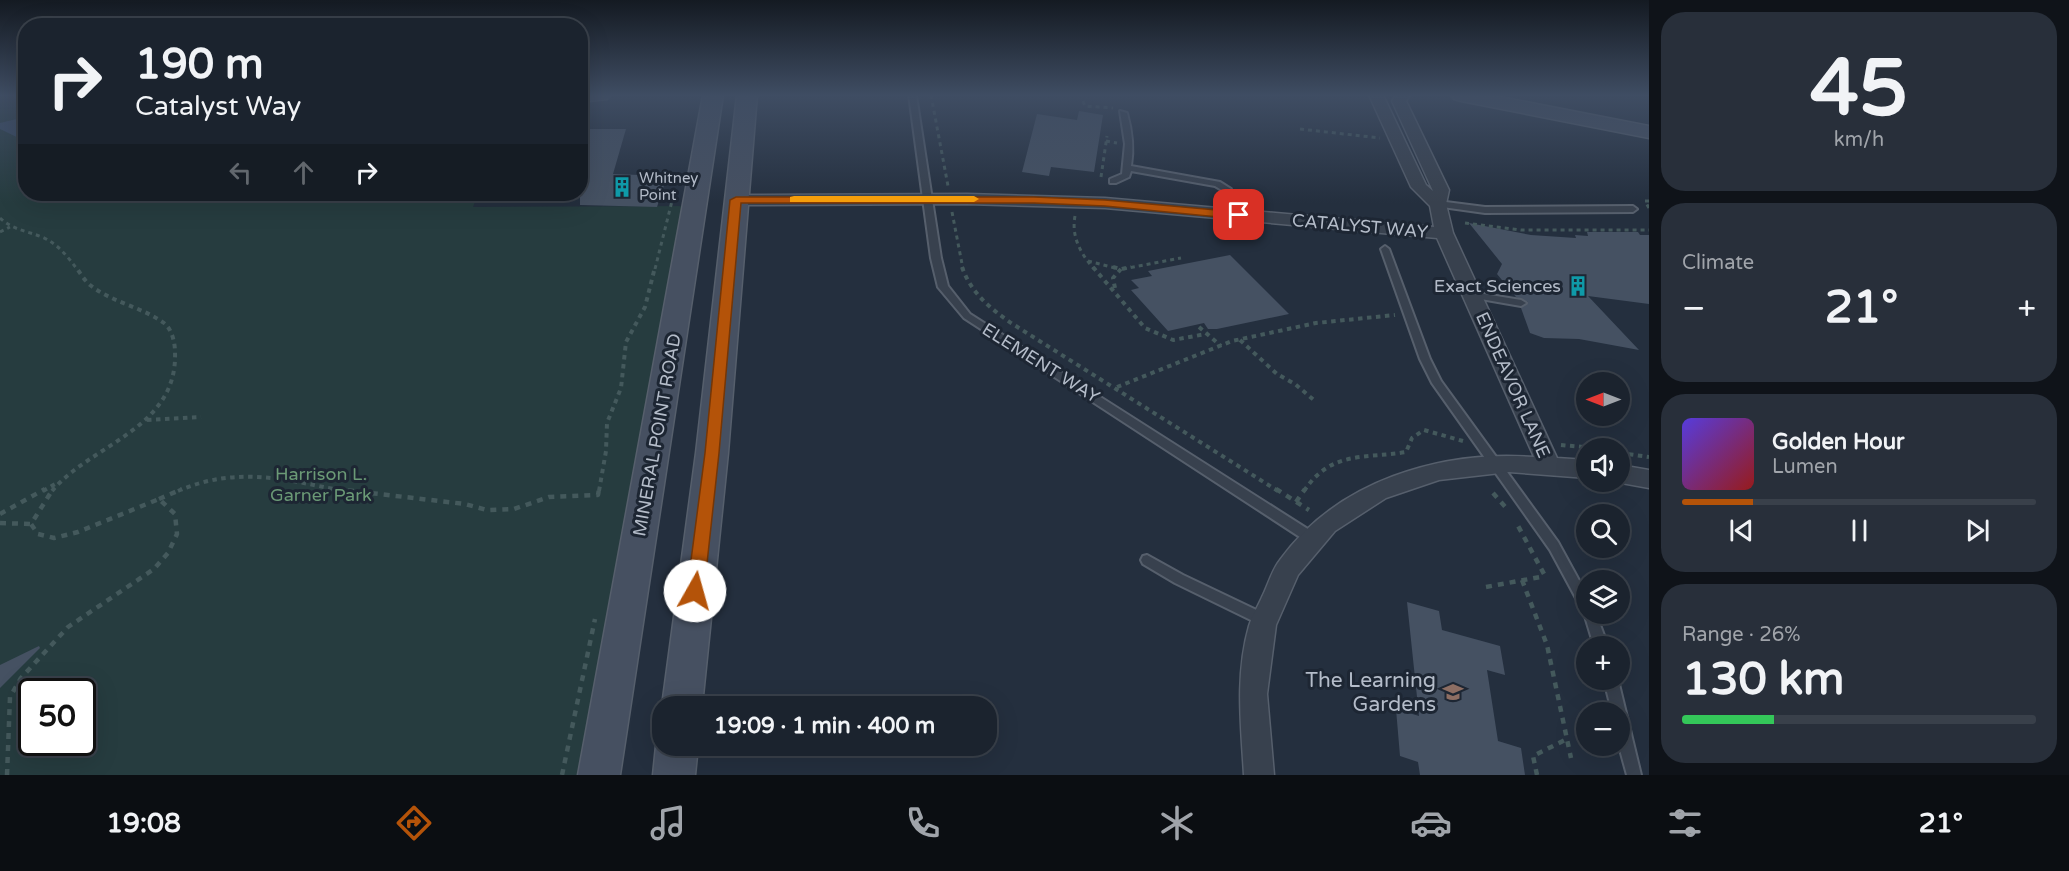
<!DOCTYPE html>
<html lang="en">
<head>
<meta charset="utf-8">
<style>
	:root { --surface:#1b232e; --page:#282f3a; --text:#f1f3f6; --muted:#a0a4aa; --line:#39404a; --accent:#b45309 }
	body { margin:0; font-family:"Varela Round",sans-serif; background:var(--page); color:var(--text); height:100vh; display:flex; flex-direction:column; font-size:22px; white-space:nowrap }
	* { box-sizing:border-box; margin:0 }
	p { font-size:20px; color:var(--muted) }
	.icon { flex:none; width:33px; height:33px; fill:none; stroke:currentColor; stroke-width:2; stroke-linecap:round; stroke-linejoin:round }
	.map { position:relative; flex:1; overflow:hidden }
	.side { display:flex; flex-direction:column; gap:12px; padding:12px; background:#0f1319; width:420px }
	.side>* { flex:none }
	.guide { position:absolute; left:18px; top:18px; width:570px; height:183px; border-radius:24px; box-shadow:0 6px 24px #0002,0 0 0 2px var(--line); background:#1b232e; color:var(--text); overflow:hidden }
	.needle { width:39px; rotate:270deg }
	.fabs { position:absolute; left:1576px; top:372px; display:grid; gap:12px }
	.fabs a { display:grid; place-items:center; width:54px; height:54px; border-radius:50%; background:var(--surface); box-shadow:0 6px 24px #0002,0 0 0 2px var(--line); font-size:30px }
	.speed { position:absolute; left:18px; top:678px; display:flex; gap:12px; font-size:30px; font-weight:700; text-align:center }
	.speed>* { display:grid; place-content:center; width:78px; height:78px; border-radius:50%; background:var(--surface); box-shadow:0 6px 24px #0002,0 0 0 2px var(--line); line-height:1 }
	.speed .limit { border:3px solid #111; border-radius:9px; background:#fff; color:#111 }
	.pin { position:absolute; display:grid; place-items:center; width:51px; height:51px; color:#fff; margin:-26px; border-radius:12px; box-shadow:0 3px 9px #0006 }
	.me { position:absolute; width:66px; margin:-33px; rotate:7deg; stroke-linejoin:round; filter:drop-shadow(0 0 4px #0008) }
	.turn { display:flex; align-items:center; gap:21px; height:126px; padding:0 18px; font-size:27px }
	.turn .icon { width:78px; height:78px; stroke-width:2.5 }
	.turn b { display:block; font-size:42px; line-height:51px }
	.lanes { display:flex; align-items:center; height:57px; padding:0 18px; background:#0003; justify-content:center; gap:30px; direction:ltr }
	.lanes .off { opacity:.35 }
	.big { font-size:45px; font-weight:700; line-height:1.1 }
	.side .tile { flex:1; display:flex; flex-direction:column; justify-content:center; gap:9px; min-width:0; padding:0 21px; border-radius:24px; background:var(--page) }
	.side .dial { align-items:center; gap:0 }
	.dial b { font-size:78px; line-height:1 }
	.song { display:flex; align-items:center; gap:18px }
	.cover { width:72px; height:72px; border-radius:9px; background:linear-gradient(135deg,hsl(250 70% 55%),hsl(0 70% 35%)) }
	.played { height:6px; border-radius:3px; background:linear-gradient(90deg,var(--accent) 20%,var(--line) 20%) }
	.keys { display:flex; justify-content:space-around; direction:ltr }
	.heat { display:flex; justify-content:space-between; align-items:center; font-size:33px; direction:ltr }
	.charge { height:9px; border-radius:4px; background:linear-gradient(90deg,#34c759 26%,var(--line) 0) }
	.trip { position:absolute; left:652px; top:696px; width:345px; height:60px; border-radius:24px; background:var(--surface); box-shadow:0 6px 24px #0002,0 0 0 2px var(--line); font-weight:700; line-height:60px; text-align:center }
	.tabs { display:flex; height:96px; justify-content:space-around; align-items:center; background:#0b0e12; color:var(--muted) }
	.tabs .icon { width:42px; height:42px }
	.tabs .active { color:var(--accent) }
	.tabs b { font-size:27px; color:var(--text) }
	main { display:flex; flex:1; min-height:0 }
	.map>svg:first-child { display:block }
	.green { fill:#263c3f; fill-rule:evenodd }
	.water { fill:#394c67 }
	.building { fill:#455162 }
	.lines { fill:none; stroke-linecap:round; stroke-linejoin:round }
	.service-casing { stroke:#565f6c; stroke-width:4 }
	.minor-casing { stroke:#565f6c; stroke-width:3 }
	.secondary-casing { stroke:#565f6c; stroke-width:3 }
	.path-far2 { stroke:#44595c; stroke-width:3; stroke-dasharray:4 4; stroke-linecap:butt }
	.path-far1 { stroke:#44595c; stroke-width:4; stroke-dasharray:4.5 4.5; stroke-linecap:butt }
	.path { stroke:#44595c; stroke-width:4.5; stroke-dasharray:6 6; stroke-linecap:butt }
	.service { fill:#38414e; fill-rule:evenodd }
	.minor { fill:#38414e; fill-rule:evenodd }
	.secondary { fill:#465061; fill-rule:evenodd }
	.route { fill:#b45309; stroke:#753606; stroke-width:1.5 }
	.slow { fill:#f59e0b }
	.labels { text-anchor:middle; stroke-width:6; stroke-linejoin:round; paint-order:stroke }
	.far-poi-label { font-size:15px; fill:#b4bcc9; stroke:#1d2633; text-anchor:start }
	.street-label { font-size:18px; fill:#b4bcc9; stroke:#1d2633 }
	.poi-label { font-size:18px; fill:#b4bcc9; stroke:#1d2633; text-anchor:end }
	.park-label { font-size:18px; fill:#6b9a76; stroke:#1d2633 }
	.near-poi-label { font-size:21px; fill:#b4bcc9; stroke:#1d2633; text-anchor:end }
</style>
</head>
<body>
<main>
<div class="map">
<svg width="1649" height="775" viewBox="0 0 1649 775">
	<rect width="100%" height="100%" fill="#242f3e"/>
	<path class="green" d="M 0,95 L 25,95 L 26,194 L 478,194 L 473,207 L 695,206 L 599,775 L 0,775 ZM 32,692 L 82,692 L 82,742 L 32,742 Z"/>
	<polygon class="water" points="25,117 25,141 0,129 0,123"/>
	<g class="building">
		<polygon points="1079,111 1103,115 1094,172 1051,167 1049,176 1022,172 1037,114 1077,120"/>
		<polygon points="580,129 626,129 613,174 667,176 657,207 580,205"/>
		<polygon points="1469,223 1531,235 1576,238 1575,235 1588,236 1587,232 1638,232 1640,235 1649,235 1649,304 1588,296 1639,350 1579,339 1544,338 1530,333 1521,308 1528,302 1516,297 1497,274 1502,264"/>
		<polygon points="1230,255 1289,314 1217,329 1208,329 1204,323 1168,331 1131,290 1139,288 1131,280 1152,276 1148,271"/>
		<polygon points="1407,602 1439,611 1442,630 1500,646 1505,675 1487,670 1498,741 1521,748 1525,775 1420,775 1418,762 1400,756 1396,709 1419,716"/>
		<polygon points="39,646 40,648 0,688 0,665"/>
	</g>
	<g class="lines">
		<g class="service-casing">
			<g id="service">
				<polygon points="909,95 916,95 941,258 948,286 970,314 1314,533 1316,537 1314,541 1310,542 1306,541 964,318 938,287 931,258"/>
				<path d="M 1120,111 L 1127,113 C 1132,131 1134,148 1131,166 L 1220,182 L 1231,189 L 1243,215 L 1242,217 L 1236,217 L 1225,192 L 1215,186 L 1131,171 L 1129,177 L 1116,183 L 1110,183 L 1110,179 L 1122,174 L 1125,144 Z"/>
				<polygon points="1438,201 1485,207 1633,206 1637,209 1633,212 1485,213 1435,206 1434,204"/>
				<polygon points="1385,246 1389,249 1430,359 1441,381 1558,542 1587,595 1587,614 1596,614 1608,646 1594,646 1584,613 1550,550 1432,383 1420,359 1381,249"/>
				<polygon points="1472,292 1521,300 1526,303 1521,306 1469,297 1467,295"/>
				<polygon points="1147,555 1183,575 1269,616 1271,620 1269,624 1264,626 1259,624 1175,583 1143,564 1141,560 1143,556"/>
				<polygon points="1604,680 1618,680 1641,775 1627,775 1619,746 1620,712 1612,712"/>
			</g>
		</g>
		<g class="minor-casing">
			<g id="minor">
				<path d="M 1369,95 L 1383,95 L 1426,185 L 1433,191 L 1392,101 L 1396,95 L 1410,95 L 1406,101 L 1449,190 L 1446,204 L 1453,233 L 1557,458 L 1587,460 L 1587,478 L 1509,472 L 1439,480 L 1386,498 L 1335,531 L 1298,575 L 1276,625 L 1267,694 L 1274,775 L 1244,775 C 1241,725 1235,675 1249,626 C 1252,616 1258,606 1262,597 C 1268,585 1272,570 1280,560 C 1337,481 1440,450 1534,457 L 1437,238 L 1105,208 L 967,204 L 736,205 L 728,200 L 736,195 L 967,194 L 1105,198 L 1434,227 L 1430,206 L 1411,187 Z"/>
				<polygon points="1620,465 1649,470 1649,488 1616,482 1620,482"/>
			</g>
		</g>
		<g class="secondary-casing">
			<g id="secondary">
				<polygon points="580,95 610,95 607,99 580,102"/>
				<polygon points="703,95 723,95 620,775 578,775"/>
				<polygon points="737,95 757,95 728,453 702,706 663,706 663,709 662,706 696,453"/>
				<polygon points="1451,95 1490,95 1649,126 1649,138 1461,101 1454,99"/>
				<polygon points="662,731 663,746 698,746 695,775 653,775 656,746"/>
			</g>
		</g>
		<g class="path-far2">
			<polyline points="931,95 948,186"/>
			<polyline points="1083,101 1085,106 1113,108"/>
			<polyline points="1300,129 1380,138"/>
			<polyline points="1106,141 1117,143"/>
			<polyline points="1101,177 1107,136"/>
			<polyline points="1649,201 1645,201 1649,208"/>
			<polyline points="952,212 963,269"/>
			<path d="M 1075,216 C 1071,237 1081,254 1094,269"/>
			<path d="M 0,218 C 13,230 27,231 42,237 C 58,244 67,256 77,269"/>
			<polyline points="1465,223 1521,230 1649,230"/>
			<polyline points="0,232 10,227"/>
			<polyline points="1088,261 1119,269"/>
			<polyline points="655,269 672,201"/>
			<polyline points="1123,269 1181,258"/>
		</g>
		<g class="path-far1">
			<path d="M 962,267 C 971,293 990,308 1011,323 L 1278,491"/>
			<polyline points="1093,267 1145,328 1173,340 1206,334"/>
			<polyline points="1113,267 1121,269 1131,267"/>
			<polyline points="1115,288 1113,278 1121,269"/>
			<polyline points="1199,327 1221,346"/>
			<polyline points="1240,340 1277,374 1295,384 1315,401"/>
			<polyline points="1117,387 1232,341 1316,323 1395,315"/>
			<polyline points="147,420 201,417"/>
			<polyline points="1561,445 1595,448"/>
			<polyline points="1620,453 1649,457"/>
			<polyline points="43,491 57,483"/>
			<path d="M 52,491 C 91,444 178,429 175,352 C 175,343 172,329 164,323 C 142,307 111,302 90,285 C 85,281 80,273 76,267"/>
			<path d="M 178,491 C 236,466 284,479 343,491"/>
			<polyline points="599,491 606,451 607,423 621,388 626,342 645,307 655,267"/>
			<path d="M 1304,491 C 1331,450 1365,459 1406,452 L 1412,438 L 1424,430 L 1463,441"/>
		</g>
		<g class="path">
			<polyline points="336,489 465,504 487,510 514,509 549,497 598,495 599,489"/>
			<polyline points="1276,489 1309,510"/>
			<polyline points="1493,493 1508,510"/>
			<polyline points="159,499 182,489"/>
			<polyline points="1296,502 1305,489"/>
			<polyline points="0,514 45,489"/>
			<polyline points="0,523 31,524"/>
			<polyline points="1522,580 1547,645 1571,758"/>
			<polyline points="1486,587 1540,577 1544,574 1517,524"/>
			<polyline points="7,775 10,697 21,678 68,627 154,569 168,553 177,534 175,514 159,499 78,532 54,538 38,534 31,524 53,489"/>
			<polyline points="562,775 595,619"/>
			<polyline points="1537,775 1533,756 1567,739"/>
		</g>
		<use href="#service" class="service"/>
		<use href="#minor" class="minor"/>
		<use href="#secondary" class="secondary"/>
	</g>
	<linearGradient id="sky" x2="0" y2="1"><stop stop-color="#141a22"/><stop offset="0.47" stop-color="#3f4d63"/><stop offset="1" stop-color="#3f4d63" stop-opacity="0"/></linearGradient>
	<rect width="1649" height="203" fill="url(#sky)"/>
	<polygon class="route" points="736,197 1034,197 1105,200 1239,212 1245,215 1239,219 1105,206 1034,203 741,203 719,453 704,591 701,597 695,599 689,597 687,591 705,453 730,200"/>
	<polygon class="slow" points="794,196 974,196 979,199 974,202 790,202 790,197"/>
	<defs>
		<g id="building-bare" transform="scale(1.62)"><path d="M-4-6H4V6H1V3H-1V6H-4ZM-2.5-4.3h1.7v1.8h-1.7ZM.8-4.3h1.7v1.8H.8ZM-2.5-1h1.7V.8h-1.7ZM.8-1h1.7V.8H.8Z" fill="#0f9aa8" stroke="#1d2633" stroke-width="2.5" paint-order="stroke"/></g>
		<g id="school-bare" transform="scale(1.62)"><path d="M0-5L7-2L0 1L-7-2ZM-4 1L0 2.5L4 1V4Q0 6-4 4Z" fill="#8d6e63" stroke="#1d2633" stroke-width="2.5" paint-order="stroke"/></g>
	</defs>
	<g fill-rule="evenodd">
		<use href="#building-bare" x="622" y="187"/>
		<use href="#building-bare" x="1578" y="286"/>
		<use href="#school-bare" x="1453" y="692"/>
	</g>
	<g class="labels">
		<g class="far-poi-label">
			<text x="639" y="183">Whitney<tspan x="639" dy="17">Point</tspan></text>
		</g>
		<g class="street-label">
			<text transform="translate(1360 226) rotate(5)" y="6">CATALYST WAY</text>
			<text transform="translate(1041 363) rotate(32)" y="6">ELEMENT WAY</text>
			<text transform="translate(1513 385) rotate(66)" y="6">ENDEAVOR LANE</text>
			<text transform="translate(657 435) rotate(-80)" y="6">MINERAL POINT ROAD</text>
		</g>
		<g class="poi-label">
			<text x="1561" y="292">Exact Sciences</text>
		</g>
		<g class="park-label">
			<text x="321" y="480">Harrison L.<tspan x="321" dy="21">Garner Park</tspan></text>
		</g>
		<g class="near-poi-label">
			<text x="1436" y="687">The Learning<tspan x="1436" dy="24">Gardens</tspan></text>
		</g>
	</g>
</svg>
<div class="fabs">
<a><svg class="needle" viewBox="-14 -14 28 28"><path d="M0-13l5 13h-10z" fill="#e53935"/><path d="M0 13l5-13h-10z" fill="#a0a4aa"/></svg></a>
<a><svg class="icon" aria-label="sound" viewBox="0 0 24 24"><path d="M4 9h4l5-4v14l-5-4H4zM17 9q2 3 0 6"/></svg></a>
<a><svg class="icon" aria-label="search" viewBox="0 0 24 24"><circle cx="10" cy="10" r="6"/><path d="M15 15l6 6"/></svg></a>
<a><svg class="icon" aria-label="layers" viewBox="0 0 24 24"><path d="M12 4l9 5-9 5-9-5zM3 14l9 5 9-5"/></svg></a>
<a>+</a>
<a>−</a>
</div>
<div class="speed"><div class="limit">50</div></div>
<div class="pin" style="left:1239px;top:215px;background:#d93025"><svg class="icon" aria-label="arrive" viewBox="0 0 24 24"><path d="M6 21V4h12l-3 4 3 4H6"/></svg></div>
<svg class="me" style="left:695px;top:591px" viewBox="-20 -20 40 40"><circle r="19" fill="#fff"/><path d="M0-13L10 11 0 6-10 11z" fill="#b45309"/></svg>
<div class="trip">19:09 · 1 min · 400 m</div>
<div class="guide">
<div class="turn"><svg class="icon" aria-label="right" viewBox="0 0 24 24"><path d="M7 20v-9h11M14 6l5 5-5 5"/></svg><div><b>190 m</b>Catalyst Way</div></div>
<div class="lanes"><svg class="icon off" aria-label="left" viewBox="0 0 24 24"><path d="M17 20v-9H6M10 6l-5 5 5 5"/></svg><svg class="icon off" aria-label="ahead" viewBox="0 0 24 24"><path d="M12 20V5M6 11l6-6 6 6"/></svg><svg class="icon" aria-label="right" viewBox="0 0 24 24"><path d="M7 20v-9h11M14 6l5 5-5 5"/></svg></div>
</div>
</div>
<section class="side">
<div class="tile dial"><b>45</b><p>km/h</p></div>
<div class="tile"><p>Climate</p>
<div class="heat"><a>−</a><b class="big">21°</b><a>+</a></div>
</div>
<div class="tile">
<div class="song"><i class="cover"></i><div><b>Golden Hour</b><p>Lumen</p></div></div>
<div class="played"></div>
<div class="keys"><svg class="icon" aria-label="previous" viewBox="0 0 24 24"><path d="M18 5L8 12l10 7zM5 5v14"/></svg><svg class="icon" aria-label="pause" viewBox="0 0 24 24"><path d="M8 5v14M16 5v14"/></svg><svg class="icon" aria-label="next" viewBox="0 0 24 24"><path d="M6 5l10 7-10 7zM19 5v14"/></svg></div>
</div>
<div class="tile"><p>Range · 26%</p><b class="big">130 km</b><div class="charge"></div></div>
</section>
</main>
<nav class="tabs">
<b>19:08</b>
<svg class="icon active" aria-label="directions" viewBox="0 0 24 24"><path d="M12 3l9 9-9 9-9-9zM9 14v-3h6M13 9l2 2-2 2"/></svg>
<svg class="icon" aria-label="music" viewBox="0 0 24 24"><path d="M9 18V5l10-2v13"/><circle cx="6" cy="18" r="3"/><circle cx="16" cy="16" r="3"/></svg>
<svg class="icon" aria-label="phone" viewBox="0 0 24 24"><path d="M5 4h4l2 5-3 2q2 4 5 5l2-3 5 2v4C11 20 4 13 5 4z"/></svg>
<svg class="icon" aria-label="climate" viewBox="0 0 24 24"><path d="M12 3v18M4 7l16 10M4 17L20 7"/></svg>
<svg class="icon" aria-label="car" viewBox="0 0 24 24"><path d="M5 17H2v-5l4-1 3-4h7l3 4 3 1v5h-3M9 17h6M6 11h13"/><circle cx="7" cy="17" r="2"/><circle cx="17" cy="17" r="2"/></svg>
<svg class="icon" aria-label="filters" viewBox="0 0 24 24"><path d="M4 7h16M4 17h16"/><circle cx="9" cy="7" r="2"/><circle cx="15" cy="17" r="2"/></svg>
<b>21°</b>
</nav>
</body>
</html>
